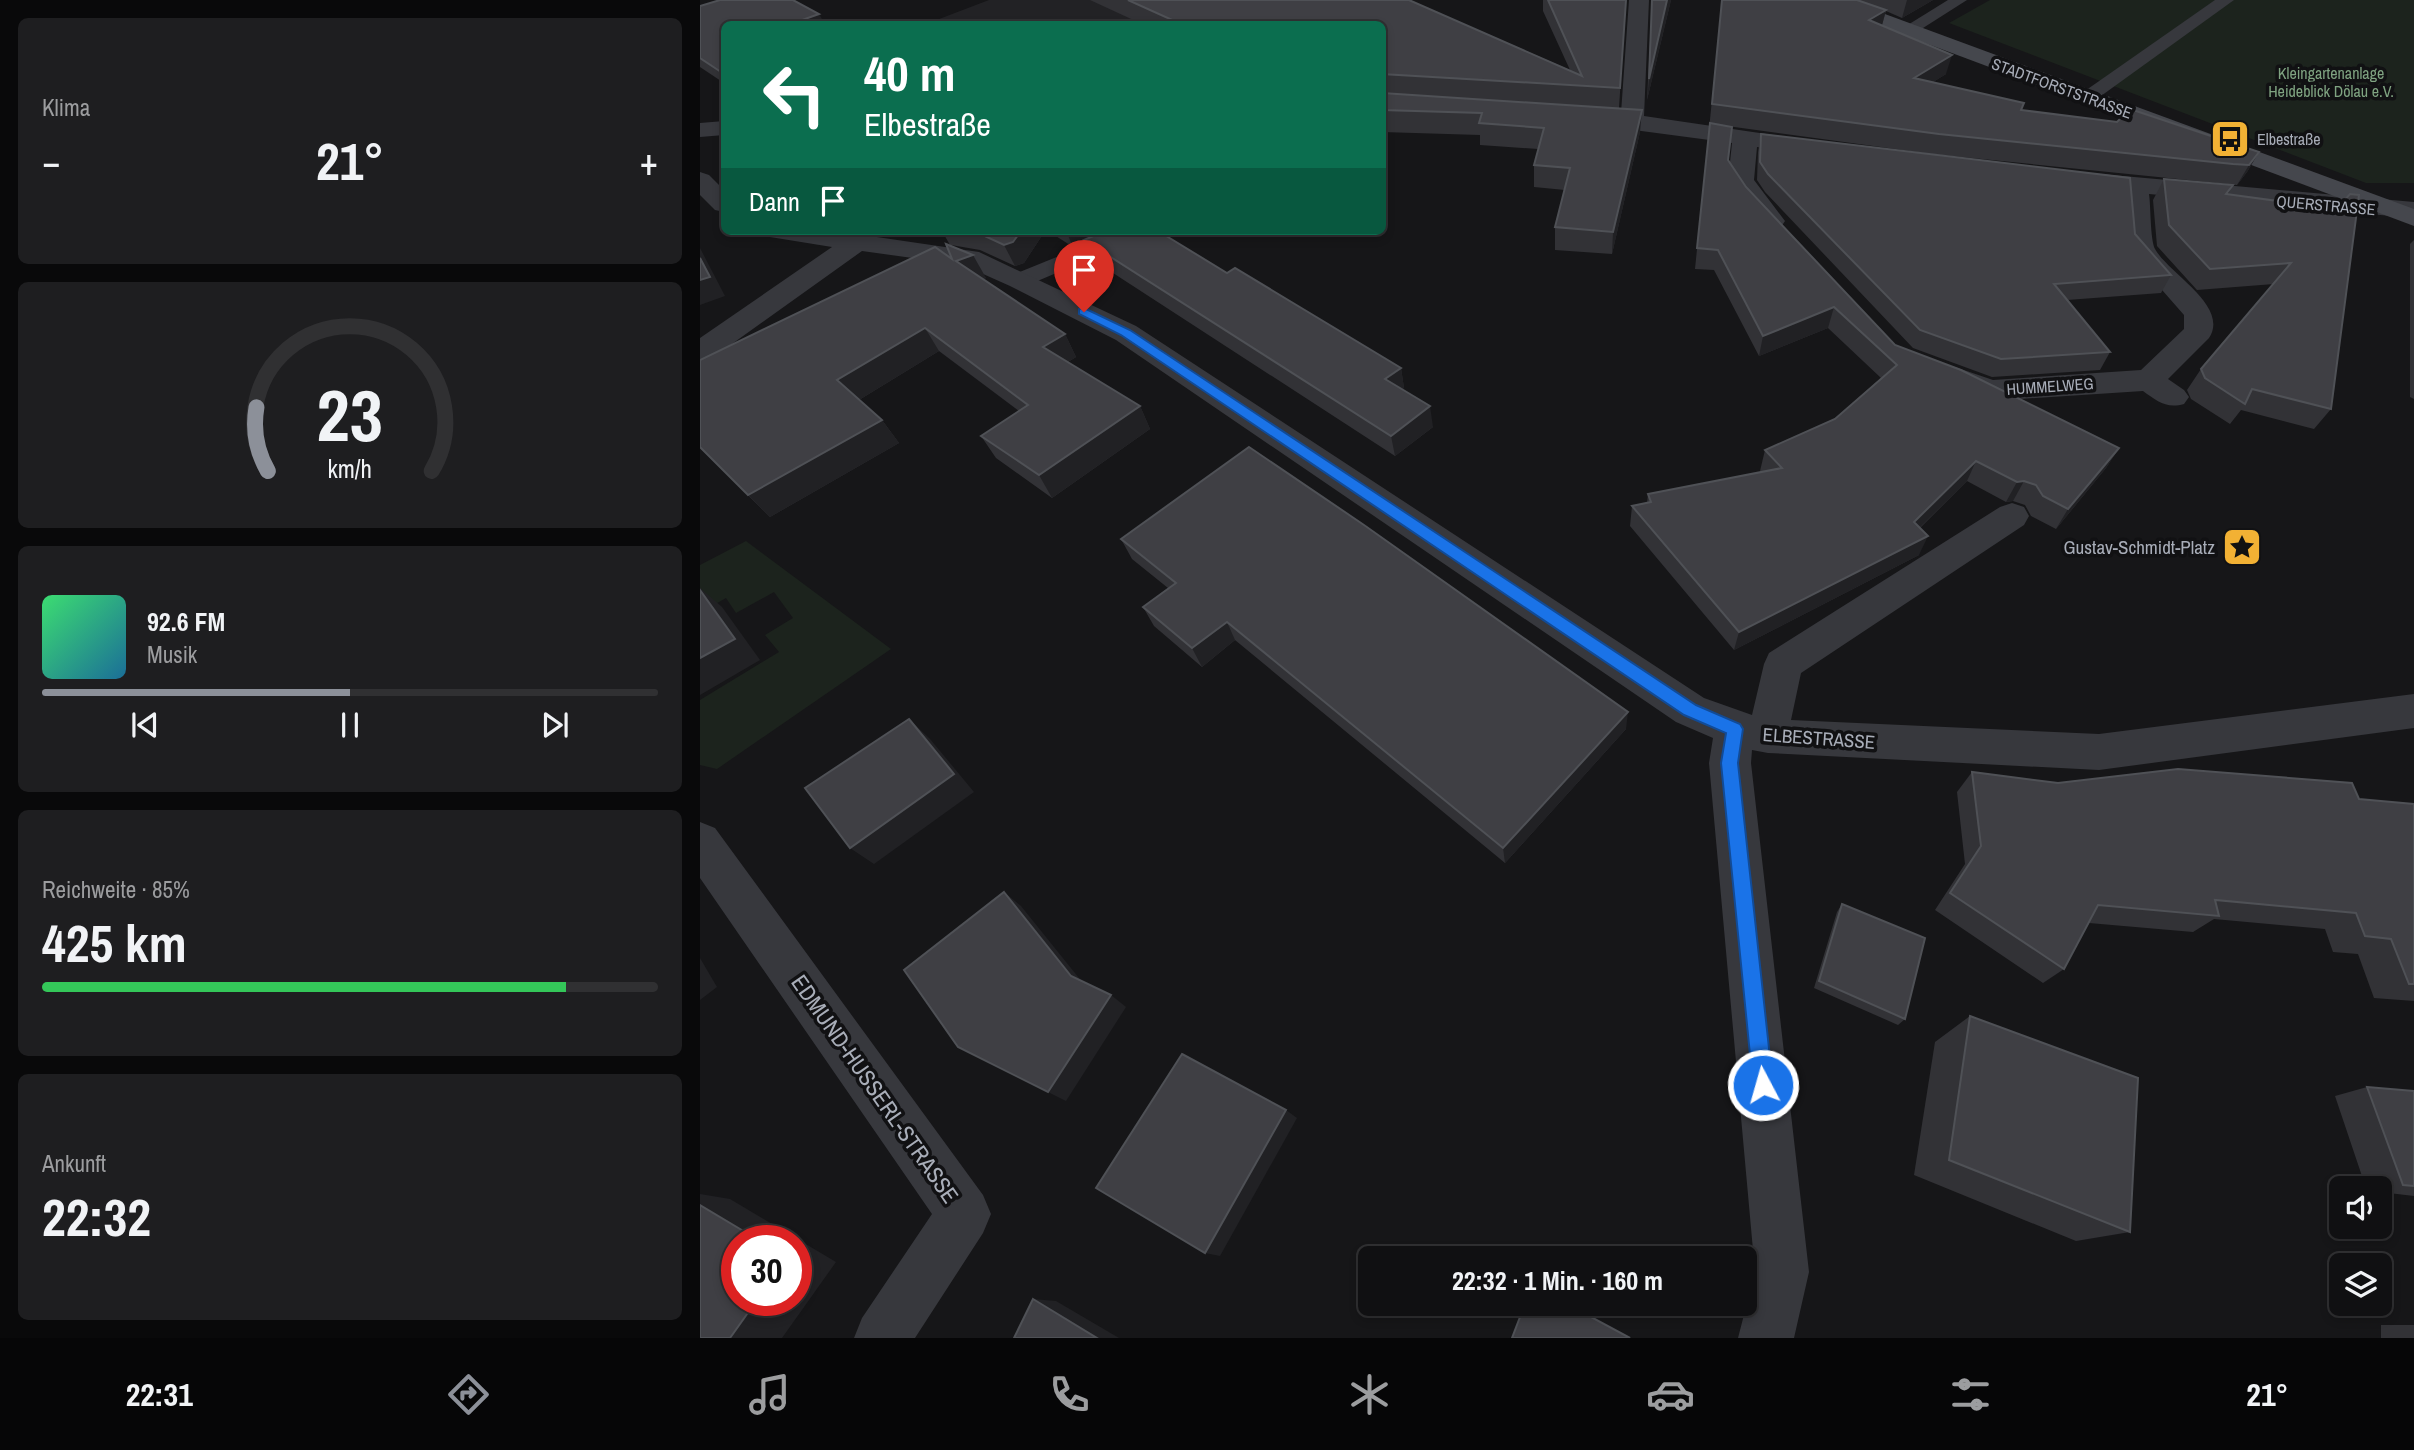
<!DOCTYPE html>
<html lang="de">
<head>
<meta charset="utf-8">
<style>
	:root { --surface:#101012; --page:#1e1e20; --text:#f1f3f6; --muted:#9c9d9f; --line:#303032; --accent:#8c9099 }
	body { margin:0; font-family:"Archivo Narrow",sans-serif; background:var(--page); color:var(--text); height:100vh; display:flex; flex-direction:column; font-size:26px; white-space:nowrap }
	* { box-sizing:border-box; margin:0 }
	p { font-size:23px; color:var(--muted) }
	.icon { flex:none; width:38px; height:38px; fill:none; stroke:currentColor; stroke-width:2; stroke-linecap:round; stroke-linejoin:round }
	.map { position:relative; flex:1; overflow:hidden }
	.drawer { display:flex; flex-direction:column; gap:18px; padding:18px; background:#09090a; width:700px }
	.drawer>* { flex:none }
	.top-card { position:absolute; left:21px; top:21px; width:665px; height:214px; border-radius:10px; box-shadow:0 4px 10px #0003,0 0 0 2px var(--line); background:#0b6e4f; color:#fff; overflow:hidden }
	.controls { position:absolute; left:1629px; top:1176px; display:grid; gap:14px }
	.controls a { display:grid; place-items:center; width:63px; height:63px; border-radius:10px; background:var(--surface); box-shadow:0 4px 10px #0003,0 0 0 2px var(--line); font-size:35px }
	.speed { position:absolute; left:21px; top:1225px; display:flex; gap:14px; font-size:35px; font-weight:700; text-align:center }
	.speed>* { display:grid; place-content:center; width:91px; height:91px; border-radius:50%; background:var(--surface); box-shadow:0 4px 10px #0003,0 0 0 2px var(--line); line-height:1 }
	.speed .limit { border:10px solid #d22; background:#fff; color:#111 }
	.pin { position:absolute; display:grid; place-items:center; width:60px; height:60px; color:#fff; margin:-72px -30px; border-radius:50% 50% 50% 0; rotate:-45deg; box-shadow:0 0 7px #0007 }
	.pin .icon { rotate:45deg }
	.me { position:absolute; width:77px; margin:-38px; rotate:354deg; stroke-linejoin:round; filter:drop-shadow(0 0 5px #0008) }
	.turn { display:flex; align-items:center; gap:24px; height:147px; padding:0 28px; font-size:32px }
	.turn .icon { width:91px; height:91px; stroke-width:2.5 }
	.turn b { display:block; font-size:49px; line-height:60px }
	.then { display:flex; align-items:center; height:66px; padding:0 28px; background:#0003; gap:14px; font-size:26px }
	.big { font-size:52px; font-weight:700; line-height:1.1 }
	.drawer .widget { flex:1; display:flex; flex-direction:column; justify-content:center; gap:10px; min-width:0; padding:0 24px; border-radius:10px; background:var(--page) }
	.drawer .dial { align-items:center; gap:0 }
	.dial svg { height:182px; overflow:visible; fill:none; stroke:var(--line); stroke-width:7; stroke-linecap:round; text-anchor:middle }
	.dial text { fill:var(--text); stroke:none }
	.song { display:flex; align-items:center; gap:21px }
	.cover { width:84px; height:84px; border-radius:10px; background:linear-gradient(135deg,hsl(140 70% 55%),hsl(200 70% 35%)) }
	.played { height:7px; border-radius:4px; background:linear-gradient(90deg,var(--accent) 50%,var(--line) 50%) }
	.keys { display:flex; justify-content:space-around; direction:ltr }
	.heat { display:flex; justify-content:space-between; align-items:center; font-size:38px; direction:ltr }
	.charge { height:10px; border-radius:5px; background:linear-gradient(90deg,#34c759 85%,var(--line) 0) }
	.trip { position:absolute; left:658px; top:1246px; width:399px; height:70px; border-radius:10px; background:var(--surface); box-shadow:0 4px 10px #0003,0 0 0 2px var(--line); font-weight:700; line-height:70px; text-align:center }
	.dock { display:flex; height:112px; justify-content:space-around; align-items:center; background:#060607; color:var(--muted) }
	.dock .icon { width:49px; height:49px }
	.dock .current { color:var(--accent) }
	.dock b { font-size:32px; color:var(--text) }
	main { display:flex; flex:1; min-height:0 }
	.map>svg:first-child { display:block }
	.built { fill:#222225 }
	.green { fill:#1c231d }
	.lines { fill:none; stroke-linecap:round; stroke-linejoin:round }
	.service { fill:#37383d; fill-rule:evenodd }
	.minor { fill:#37383d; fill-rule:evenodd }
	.secondary { fill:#45474d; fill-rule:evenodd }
	.wall { fill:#323236 }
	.shaded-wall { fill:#212124 }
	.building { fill:#3f3f44; stroke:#4f5156; stroke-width:2 }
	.route { fill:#1a73e8; stroke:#114b97; stroke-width:2 }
	.labels { text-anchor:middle; stroke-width:7; stroke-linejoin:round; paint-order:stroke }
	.far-park-label { font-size:16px; fill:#7fa381; stroke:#111113 }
	.far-street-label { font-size:16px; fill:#a8adb8; stroke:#111113 }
	.far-poi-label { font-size:16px; fill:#a8adb8; stroke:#111113; text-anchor:start }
	.poi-label { font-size:19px; fill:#a8adb8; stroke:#111113; text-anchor:end }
	.street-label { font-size:19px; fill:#a8adb8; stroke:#111113 }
	.near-street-label { font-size:23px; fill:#a8adb8; stroke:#111113 }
</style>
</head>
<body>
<main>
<section class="drawer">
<div class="widget"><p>Klima</p>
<div class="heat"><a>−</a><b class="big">21°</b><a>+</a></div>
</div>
<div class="widget dial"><svg viewBox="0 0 100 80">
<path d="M14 69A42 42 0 1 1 86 69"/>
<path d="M14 69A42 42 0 0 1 9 41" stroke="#8c9099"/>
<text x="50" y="56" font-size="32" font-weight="700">23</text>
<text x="50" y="72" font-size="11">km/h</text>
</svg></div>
<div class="widget">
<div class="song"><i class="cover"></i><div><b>92.6 FM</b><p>Musik</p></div></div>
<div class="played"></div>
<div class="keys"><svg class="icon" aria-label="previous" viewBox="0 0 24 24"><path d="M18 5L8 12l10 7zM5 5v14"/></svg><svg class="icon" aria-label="pause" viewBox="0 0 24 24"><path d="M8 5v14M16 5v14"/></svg><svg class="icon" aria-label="next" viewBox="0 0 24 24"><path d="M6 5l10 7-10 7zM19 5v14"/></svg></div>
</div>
<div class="widget"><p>Reichweite · 85%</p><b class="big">425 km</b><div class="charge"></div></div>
<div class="widget"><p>Ankunft</p><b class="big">22:32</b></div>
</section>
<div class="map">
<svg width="1714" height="1338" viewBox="0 0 1714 1338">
	<rect width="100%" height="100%" fill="#161618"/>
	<polygon class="built" points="289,0 676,0 682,24 226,24"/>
	<g class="green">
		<polygon points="1290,0 1714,0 1714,183 1666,183 1249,23"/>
		<polygon points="46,541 191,649 17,769 0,765 0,700 79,652 65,635 93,618 74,592 36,613 26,598 0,613 0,565"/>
	</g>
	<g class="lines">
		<g class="service">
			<polygon points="1248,0 1267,0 1212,35 1206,36 1198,31"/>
			<polygon points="1515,0 1534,0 1394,101 1382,101 1379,97 1382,93"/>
			<polygon points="421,231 449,231 446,235 328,285 312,285 309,280 312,275"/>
		</g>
		<g class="minor">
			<polygon points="929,0 949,0 944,116 1113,141 1122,143 1125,148 1122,153 1113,155 1057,147 1054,180 1085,221 1081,227 1072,229 1063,227 1028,181 1032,143 881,123 877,118 881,113 889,111 921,113"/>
			<polygon points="24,121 24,135 0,137 0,123"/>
			<polygon points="0,172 9,175 24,190 24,212 15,210 0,195"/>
			<path d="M 1378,172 L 1714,202 L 1714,218 L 1449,194 C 1451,207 1450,239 1455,249 C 1469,274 1530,306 1509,338 L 1468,379 L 1484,390 L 1489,397 L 1484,404 C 1466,409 1457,401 1443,391 L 1290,401 L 1241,383 L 1237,376 L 1241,369 L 1252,366 L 1293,380 L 1441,370 L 1484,329 L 1484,315 L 1427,250 L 1423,192 L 1369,185 L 1365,180 L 1369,175 Z"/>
			<polygon points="66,231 136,231 279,252 436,326 1004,698 1052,715 1064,664 1069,653 1300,507 1312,503 1324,507 1329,516 1324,525 1101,673 1091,720 1399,734 1714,694 1714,728 1399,770 1068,753 1052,750 1051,763 1109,1272 1094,1338 1038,1338 1055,1272 1009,763 1013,738 976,722 416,340 310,286 263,265 162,251 11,359 0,362 0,338 132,247 70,237"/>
			<polygon points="0,822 15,828 283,1195 291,1214 283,1233 215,1338 154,1338 162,1318 232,1214 0,878"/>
		</g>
		<polygon class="secondary" points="1118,0 1147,0 1714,209 1714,226 1121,4"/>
	</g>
	<g class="wall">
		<polygon points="390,0 709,0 870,70 843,11 843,0 926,0 919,108 940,132 912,254 855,250 855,227 865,190 834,187 834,165 838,149 780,145 780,135 682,132 682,24 442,24"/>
		<polygon points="952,0 971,0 947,100"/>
		<polygon points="1022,0 1233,0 1202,18 1186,11 1182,25 1246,74 1233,82 1321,110 1559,152 1547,172 1537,185 1232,154 1027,126 1028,160 1046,187 1195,345 1419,448 1406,468 1356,529 1331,516 1325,505 1313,501 1306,502 1267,481 1220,528 1219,555 1034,650 930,526 932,506 947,503 948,494 1061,472 1060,471 1065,450 1135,419 1181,378 1128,328 1059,356 1014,270 995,269"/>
		<polygon points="0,6 24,24 24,83 0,67"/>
		<polygon points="1061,134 1435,234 1471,275 1461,293 1367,300 1410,352 1400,370 1292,377 1213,348 1065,192 1057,180 1058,152"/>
		<polygon points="1464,179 1533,185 1528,194 1637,209 1631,409 1614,429 1541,410 1530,424 1491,399 1487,390 1501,369 1574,284 1497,290 1457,246 1453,200"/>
		<polygon points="158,231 214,231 196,237"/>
		<polygon points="242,231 345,231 324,263 315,266 280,250 251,245 286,278 283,279 365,334 376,357 368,362 440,406 450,429 352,498 296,458 281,436 319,411 239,351 159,400 182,420 199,443 70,517 0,448 0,360 252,259 250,245"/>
		<polygon points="348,231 458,231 527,273 701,368 704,388 702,389 733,427 695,456 393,260 385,243 373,247"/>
		<polygon points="1714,240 1714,399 1710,397 1710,244"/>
		<polygon points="421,539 926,729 805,863 535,640 502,667 454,626 443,607 468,588 432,559"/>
		<polygon points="1272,772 1358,783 1659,799 1714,804 1714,1001 1674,998 1658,954 1633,952 1625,929 1514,919 1493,932 1389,923 1364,969 1343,983 1235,910 1265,864 1257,792"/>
		<polygon points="1142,904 1205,1019 1198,1025 1114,988 1137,912"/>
		<polygon points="1270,1016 1430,1232 1376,1241 1214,1175 1235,1042"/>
		<polygon points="1667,1087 1714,1091 1714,1196 1680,1192 1680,1188 1666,1188 1635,1096"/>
		<rect x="1681" y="1325" width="33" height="13"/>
	</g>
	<g class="shaded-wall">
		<polygon points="967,0 971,0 947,100 949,79"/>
		<polygon points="1207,0 1233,0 1202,18"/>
		<polygon points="1186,10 1181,29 1169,20"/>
		<polygon points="119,14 125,24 91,24"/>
		<polygon points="1252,55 1246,74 1209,97 1214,78"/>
		<polygon points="942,110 940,132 912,254 913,232"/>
		<polygon points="1559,152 1547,172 1537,185 1549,165"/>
		<polygon points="192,231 214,231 196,237"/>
		<polygon points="321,231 345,231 324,263 315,266 304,245"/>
		<polygon points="366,231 414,231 384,240 385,243 373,247"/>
		<polygon points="0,248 25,296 0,305"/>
		<polygon points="273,255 286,278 269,284 256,261"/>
		<polygon points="1134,307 1128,328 1059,356 1063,336"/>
		<polygon points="225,328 239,351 154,403 137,380"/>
		<polygon points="365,334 376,357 355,370 343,347"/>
		<polygon points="701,368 704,388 689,399 685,379"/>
		<polygon points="440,406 450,429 352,498 339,475"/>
		<polygon points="730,406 733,427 695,456 691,436"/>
		<polygon points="182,420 199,443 70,517 48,495"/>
		<polygon points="1419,448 1406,468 1356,529 1368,509"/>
		<polygon points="1276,461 1267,481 1205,542 1214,522"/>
		<polygon points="1324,481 1313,501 1306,502 1317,482"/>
		<polygon points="1228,536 1219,555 1034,650 1039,632"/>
		<polygon points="0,588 22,607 60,660 0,695"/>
		<polygon points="527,622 535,640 502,667 492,648"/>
		<polygon points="928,712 926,729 805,863 803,848"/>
		<polygon points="209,719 230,739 274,792 174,864 150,848"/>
		<polygon points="304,892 321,906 387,988 371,976"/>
		<polygon points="0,958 17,987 0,1000"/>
		<polygon points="411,995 426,1007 366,1101 348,1092"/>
		<polygon points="586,1110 597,1118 520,1256 505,1253"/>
		<polygon points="0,1194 30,1199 136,1262 82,1338 30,1338 57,1300 96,1300 96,1241 60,1241 0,1205"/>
		<polygon points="333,1299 356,1301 419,1338 397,1338"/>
	</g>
	<g class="building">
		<polygon points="20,0 93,0 119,14 91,24 24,24 24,74 0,58 0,6"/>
		<polygon points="428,0 709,0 882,76 848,0 926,0 920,88 682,74 682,24 481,24"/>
		<polygon points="952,0 967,0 949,79"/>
		<polygon points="1022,0 1157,0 1186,10 1169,20 1252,55 1214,78 1324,103 1321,110 1417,122 1430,109 1559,152 1549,165 1533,164 1239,134 1012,104"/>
		<polygon points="682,93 942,110 913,232 855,227 870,168 834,165 844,128 779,123 782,113 682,110"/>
		<polygon points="1010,123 1032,127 1028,160 1046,187 1195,345 1261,370 1419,448 1368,509 1343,496 1336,485 1324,481 1317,482 1276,461 1214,522 1228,536 1039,632 932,506 951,502 948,494 1082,468 1065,450 1135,419 1197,365 1134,307 1063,336 1018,250 997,248"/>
		<polygon points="1061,134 1430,178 1435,234 1471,275 1354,284 1410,352 1301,359 1220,330 1068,174 1060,162"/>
		<polygon points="1464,179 1533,185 1526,194 1637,209 1650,194 1659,195 1631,409 1552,389 1545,404 1505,378 1501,369 1591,263 1510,269 1469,225"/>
		<polygon points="274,231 321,231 313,242 304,245"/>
		<polygon points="405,231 458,231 527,273 535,268 701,368 685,379 730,406 691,436 384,240"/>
		<polygon points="246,244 273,255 256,261 365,334 343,347 440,406 339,475 281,436 328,405 225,328 137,380 182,420 48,495 0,447 0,360 235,247 252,259"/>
		<polygon points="0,258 10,277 0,280"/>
		<polygon points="549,447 664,525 928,712 803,848 527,622 492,648 443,607 476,583 421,539"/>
		<polygon points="0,590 35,639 0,658"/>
		<polygon points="209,719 254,774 150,848 105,788"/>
		<polygon points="1478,769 1652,783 1659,799 1714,804 1714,984 1709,984 1691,939 1665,936 1656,913 1515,900 1519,916 1398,905 1364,969 1250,893 1281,846 1272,772 1358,783"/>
		<polygon points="304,892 371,976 411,995 348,1092 258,1047 204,970"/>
		<polygon points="1142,904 1225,938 1205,1019 1119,981"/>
		<polygon points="1270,1016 1438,1078 1430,1232 1249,1160"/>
		<polygon points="482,1054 586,1110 505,1253 396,1188"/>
		<polygon points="1667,1087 1714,1091 1714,1186 1703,1185"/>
		<polygon points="0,1205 60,1241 37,1241 37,1300 57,1300 30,1338 0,1338"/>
		<polygon points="333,1299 397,1338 314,1338"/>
		<polygon points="825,1304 867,1304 930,1338 812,1338"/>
	</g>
	<polygon class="route" points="384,308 430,330 996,705 1040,724 1043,729 1038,763 1073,1085 1070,1092 1063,1095 1056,1092 1053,1085 1021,763 1026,733 984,715 421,335 379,314 379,309"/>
	<defs>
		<g id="bus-square" transform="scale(2.0125)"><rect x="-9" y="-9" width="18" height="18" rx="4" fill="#f2b134" stroke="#111113"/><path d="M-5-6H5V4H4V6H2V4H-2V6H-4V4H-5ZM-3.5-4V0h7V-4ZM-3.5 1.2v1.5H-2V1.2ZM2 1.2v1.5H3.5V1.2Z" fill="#111"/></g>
		<g id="sight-square" transform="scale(2.0125)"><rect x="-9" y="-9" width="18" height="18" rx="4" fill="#f2b134" stroke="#111113"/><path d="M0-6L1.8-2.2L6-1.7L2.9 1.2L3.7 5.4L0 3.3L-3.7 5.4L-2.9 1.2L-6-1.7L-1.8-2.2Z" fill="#111"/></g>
	</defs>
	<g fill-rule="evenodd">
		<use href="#bus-square" x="1530" y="139"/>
		<use href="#sight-square" x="1542" y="547"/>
	</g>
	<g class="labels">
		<g class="far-park-label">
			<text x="1631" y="79">Kleingartenanlage<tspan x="1631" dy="18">Heideblick Dölau e.V.</tspan></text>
		</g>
		<g class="far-street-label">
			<text transform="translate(1362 88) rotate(20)" y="6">STADTFORSTSTRASSE</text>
			<text transform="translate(1626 205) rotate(5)" y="6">QUERSTRASSE</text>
			<text transform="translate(1350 386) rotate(-4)" y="6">HUMMELWEG</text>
		</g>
		<g class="far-poi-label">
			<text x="1557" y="145">Elbestraße</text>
		</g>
		<g class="poi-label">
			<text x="1515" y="554">Gustav-Schmidt-Platz</text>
		</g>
		<g class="street-label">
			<text transform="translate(1119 738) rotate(4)" y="7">ELBESTRASSE</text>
		</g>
		<g class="near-street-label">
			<text transform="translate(175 1089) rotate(55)" y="8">EDMUND-HUSSERL-STRASSE</text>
		</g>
	</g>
</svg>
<div class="controls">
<a><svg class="icon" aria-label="sound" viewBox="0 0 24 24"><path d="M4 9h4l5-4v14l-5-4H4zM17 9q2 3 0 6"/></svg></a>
<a><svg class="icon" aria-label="layers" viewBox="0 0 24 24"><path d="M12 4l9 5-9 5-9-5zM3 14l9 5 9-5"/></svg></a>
</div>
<div class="speed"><div class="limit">30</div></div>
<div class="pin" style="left:384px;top:312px;background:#d93025"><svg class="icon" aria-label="arrive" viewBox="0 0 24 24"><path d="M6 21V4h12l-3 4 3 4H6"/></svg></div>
<svg class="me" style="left:1063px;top:1085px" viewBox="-20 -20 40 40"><circle r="17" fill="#1a73e8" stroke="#fff" stroke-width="3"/><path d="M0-11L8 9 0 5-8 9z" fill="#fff"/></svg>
<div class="trip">22:32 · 1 Min. · 160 m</div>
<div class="top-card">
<div class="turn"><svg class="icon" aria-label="left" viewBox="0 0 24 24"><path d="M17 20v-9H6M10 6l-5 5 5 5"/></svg><div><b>40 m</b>Elbestraße</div></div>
<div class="then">Dann<svg class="icon" aria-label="arrive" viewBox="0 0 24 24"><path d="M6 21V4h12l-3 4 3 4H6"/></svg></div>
</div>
</div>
</main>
<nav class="dock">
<b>22:31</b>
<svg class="icon current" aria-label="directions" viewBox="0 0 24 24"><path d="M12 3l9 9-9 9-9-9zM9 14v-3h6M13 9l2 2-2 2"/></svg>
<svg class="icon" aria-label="music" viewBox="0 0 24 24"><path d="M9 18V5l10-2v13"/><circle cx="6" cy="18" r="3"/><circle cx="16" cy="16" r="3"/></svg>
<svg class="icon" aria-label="phone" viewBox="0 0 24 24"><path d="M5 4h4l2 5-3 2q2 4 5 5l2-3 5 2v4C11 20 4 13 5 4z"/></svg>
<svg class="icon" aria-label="climate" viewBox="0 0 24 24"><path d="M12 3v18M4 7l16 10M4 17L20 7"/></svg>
<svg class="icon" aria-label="car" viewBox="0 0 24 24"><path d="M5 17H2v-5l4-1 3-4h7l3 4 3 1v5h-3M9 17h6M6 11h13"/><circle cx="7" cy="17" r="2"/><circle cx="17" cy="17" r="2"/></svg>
<svg class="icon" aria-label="filters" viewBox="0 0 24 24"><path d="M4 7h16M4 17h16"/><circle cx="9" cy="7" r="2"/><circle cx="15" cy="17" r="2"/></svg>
<b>21°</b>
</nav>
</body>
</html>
